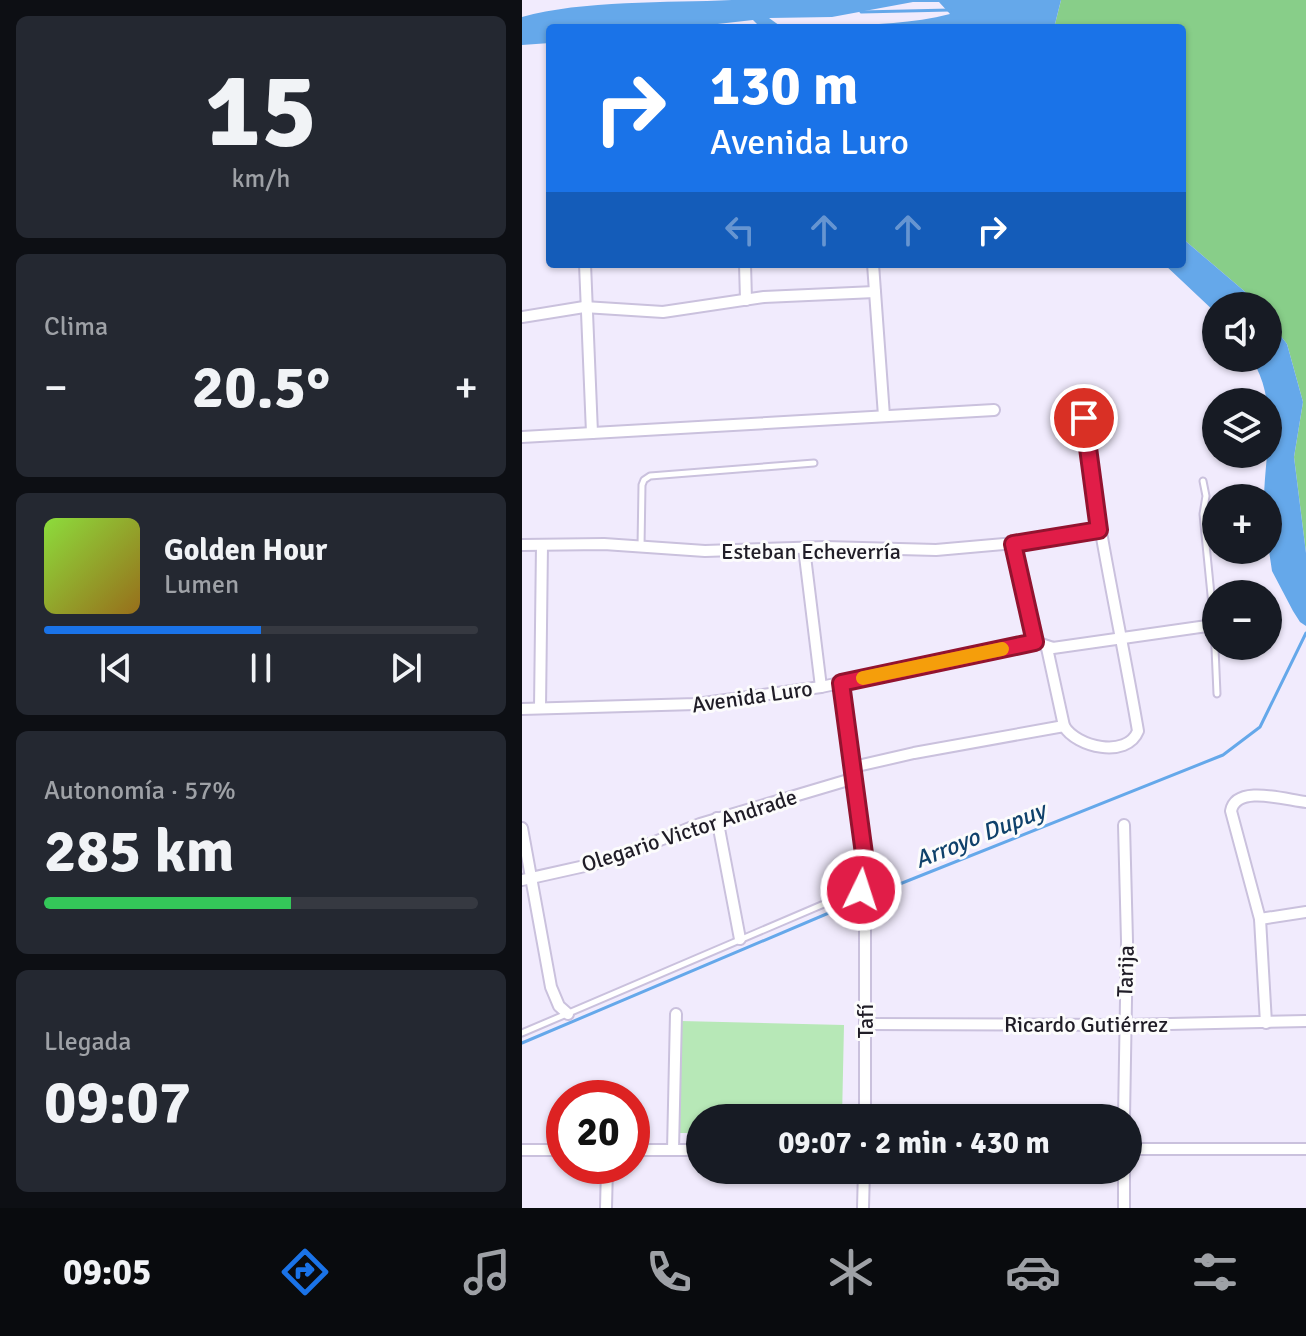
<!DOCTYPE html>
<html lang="es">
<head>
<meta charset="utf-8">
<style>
	:root { --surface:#171b24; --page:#242831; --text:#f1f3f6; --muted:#9ea1a6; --line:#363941; --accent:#1a73e8 }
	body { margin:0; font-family:Signika,sans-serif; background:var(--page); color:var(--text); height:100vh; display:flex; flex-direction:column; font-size:30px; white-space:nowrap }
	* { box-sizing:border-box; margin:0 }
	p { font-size:26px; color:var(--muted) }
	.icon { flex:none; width:44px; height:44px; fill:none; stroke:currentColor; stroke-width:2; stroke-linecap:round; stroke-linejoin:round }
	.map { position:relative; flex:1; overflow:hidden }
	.side { display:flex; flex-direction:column; gap:16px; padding:16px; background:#0d0f14; width:522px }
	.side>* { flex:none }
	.hud { position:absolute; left:24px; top:24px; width:640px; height:244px; border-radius:8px; box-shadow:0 2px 6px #0004; background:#1a73e8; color:#fff; overflow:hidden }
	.fabs { position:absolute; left:680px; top:292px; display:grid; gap:16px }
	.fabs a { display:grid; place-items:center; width:80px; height:80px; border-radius:50%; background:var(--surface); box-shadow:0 2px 6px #0004; font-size:40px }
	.speed { position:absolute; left:24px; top:1080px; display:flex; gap:16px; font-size:40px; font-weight:700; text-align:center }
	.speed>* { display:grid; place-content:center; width:104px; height:104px; border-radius:50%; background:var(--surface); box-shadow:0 2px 6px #0004; line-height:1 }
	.speed .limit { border:12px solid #d22; background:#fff; color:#111 }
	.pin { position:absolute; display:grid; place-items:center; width:68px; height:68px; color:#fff; margin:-34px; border:4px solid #fff; border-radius:50%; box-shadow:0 2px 8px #0007 }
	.me { position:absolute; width:88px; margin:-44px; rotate:4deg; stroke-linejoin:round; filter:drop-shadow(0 0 6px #0008) }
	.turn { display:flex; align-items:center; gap:28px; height:168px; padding:0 32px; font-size:36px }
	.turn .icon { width:104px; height:104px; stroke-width:2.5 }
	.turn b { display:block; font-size:56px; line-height:68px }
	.lanes { display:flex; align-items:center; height:76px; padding:0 32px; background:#0003; justify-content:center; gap:40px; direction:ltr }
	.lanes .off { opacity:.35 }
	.big { font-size:60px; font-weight:700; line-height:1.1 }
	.side .widget { flex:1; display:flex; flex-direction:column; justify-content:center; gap:12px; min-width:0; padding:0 28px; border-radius:12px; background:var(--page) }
	.side .dial { align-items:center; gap:0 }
	.dial b { font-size:104px; line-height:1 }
	.song { display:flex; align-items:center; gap:24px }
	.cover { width:96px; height:96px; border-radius:12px; background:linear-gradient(135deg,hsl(90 70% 55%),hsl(40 70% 35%)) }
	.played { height:8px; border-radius:4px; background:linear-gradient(90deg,var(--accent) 50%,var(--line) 50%) }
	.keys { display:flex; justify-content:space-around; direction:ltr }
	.heat { display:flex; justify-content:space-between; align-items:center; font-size:44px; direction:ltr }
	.charge { height:12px; border-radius:6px; background:linear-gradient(90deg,#34c759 57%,var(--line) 0) }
	.trip { position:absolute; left:164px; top:1104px; width:456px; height:80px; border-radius:40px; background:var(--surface); box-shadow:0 2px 6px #0004; font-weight:700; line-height:80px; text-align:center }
	.dock { display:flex; height:128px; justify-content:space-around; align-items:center; background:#090b0e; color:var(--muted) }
	.dock .icon { width:56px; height:56px }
	.dock .current { color:var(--accent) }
	.dock b { font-size:36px; color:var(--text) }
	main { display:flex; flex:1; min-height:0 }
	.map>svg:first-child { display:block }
	.green { fill:#b7e8b7 }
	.forest { fill:#88ce89 }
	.water { fill:#65a8ea }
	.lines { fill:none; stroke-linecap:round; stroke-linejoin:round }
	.stream { stroke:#65a8ea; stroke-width:3 }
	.service-casing { stroke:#cac1dd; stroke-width:9 }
	.minor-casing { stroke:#cac1dd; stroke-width:14 }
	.service { stroke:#fff; stroke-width:5 }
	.minor { stroke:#fff; stroke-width:10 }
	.route-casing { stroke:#92132f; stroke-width:20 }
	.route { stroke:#e11d48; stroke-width:14 }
	.slow { stroke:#f59e0b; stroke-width:14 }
	.labels { text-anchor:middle; stroke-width:6; stroke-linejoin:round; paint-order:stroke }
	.street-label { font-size:22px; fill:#201d27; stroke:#fcfcfc }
	.water-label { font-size:24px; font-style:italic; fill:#0f416b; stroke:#fcfcfc }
</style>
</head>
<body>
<main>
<section class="side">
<div class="widget dial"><b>15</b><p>km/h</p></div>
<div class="widget"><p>Clima</p>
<div class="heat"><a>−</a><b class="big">20.5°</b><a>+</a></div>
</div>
<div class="widget">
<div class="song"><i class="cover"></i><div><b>Golden Hour</b><p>Lumen</p></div></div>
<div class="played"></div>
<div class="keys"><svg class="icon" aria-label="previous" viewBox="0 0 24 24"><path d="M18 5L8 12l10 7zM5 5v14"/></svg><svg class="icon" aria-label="pause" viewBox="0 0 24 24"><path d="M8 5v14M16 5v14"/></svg><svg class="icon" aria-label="next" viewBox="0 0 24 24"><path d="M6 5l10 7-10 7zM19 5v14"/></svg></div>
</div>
<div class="widget"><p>Autonomía · 57%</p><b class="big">285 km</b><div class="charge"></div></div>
<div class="widget"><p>Llegada</p><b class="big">09:07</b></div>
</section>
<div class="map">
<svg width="784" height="1208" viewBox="0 0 784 1208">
	<rect width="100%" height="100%" fill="#f1ebfd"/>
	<polygon class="green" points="159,1021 322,1025 320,1118 178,1118 178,1133 156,1133"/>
	<polygon class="forest" points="539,0 784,0 784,553 772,457 781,402 765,344 746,319 746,306 735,306 728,296 660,238 660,28 532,28"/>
	<g class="water">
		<path d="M 210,0 L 539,0 L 532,28 L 314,28 C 352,23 391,24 428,14 L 417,2 L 391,2 L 310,17 L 247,18 L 261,28 L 239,28 L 231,20 L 160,28 L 28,28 L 28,43 L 0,45 L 0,17 C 60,0 146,3 210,0 Z"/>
		<polygon points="660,238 728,296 735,306 694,306 694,313 642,264 660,264"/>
		<path d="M 746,319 L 765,344 L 781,402 L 772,457 L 784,553 L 784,626 L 778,622 L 771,611 L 750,571 L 746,544 L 746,498 L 742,498 C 743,452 757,401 729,358 L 746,358 Z"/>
	</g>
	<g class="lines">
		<g class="stream">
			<polyline points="339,12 428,10"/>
			<polyline points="0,1043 335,901 701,755 738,727 784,633"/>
		</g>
		<g class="service-casing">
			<g id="service">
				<polyline points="681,481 684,496 681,514 692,625 695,694"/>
				<polyline points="119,547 120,485 122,480 128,476 292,463"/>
				<polyline points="0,1033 344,886"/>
			</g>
		</g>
		<g class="minor-casing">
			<g id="minor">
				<polyline points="63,264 70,433"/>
				<polyline points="223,264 224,300"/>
				<polyline points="351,264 362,416"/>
				<polyline points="0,317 62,307 141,312 242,297 353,292"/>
				<polyline points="0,437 472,410"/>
				<polyline points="491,544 513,642"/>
				<polyline points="0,545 82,544 183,551 303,547 414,550 515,541 577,530"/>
				<polyline points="282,548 299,687"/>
				<polyline points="525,648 542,726"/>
				<polyline points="319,683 333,778 344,886"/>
				<polyline points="18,707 20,545"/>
				<polyline points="0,709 174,704 299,687 513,642 531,648 692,625"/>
				<path d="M 331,767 L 392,753 L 542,726 C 554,747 605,759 616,731 C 598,626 574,523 562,418"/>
				<polyline points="195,818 218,939"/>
				<polyline points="0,828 29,987 37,1006 46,1014"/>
				<polyline points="0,880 85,861 178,824 333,778"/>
				<polyline points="738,919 784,912"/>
				<path d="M 744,1023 L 738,919 L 709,811 C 714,784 764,800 784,802"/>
				<polyline points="343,1024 602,1025 784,1021"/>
				<polyline points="343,1118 343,924"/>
				<polyline points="602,1118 605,941 602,825"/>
				<polyline points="606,1149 784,1149"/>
				<polyline points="0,1150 42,1150"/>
				<polyline points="110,1150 178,1150"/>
				<polyline points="151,1150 154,1014"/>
				<polyline points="84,1208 85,1166"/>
				<polyline points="341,1208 342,1170"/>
				<polyline points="602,1208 602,1170"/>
			</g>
		</g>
		<use href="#service" class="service"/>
		<use href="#minor" class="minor"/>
	</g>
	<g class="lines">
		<g class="route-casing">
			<polyline id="route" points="339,890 344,886 345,876 319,683 513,642 491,544 577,530 562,418"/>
		</g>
		<use href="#route" class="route"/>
		<polyline class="slow" points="341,678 480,649"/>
	</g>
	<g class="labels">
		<g class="street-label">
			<text x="289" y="559">Esteban Echeverría</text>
			<text transform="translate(230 696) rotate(-8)" y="8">Avenida Luro</text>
			<text transform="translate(167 830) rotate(-18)" y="8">Olegario Victor Andrade</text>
			<text transform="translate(603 971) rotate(-88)" y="8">Tarija</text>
			<text transform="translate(343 1021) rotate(-90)" y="8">Tafí</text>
			<text x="564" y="1032">Ricardo Gutiérrez</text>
		</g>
		<g class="water-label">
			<text transform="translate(458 835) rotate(-22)" y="8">Arroyo Dupuy</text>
		</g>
	</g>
</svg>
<div class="fabs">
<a><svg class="icon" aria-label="sound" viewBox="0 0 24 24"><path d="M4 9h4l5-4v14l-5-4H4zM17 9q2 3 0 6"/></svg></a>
<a><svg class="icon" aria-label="layers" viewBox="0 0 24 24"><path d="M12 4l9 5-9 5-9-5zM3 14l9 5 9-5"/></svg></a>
<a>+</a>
<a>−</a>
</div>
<div class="speed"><div class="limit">20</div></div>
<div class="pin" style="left:562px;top:418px;background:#d93025"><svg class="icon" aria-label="arrive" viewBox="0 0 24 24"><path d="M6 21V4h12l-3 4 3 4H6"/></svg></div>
<svg class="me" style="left:339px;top:890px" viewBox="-20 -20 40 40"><circle r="17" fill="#e11d48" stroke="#fff" stroke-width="3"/><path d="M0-11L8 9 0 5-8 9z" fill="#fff"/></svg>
<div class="trip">09:07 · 2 min · 430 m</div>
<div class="hud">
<div class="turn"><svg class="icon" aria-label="right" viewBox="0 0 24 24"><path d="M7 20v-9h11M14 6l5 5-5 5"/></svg><div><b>130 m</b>Avenida Luro</div></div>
<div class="lanes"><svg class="icon off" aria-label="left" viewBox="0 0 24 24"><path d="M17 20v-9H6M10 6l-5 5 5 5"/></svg><svg class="icon off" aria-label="ahead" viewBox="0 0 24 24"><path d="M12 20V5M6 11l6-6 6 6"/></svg><svg class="icon off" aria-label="ahead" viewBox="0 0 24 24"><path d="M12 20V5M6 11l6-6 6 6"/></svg><svg class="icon" aria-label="right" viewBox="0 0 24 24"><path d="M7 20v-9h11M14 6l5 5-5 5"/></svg></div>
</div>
</div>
</main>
<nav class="dock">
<b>09:05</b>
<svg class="icon current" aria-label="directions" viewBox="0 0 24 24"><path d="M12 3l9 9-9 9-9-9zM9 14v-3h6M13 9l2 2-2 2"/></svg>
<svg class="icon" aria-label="music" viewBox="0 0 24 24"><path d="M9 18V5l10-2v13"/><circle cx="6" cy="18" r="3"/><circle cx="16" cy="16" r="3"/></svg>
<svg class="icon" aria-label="phone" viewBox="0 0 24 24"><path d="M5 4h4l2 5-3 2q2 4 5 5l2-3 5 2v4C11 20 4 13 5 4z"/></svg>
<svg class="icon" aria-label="climate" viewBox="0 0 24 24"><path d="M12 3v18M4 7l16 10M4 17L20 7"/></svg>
<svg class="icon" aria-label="car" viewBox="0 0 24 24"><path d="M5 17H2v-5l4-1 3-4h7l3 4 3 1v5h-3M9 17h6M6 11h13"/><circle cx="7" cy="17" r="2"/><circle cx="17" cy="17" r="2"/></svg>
<svg class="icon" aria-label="filters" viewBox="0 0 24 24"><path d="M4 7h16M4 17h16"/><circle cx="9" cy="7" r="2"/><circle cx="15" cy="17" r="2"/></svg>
</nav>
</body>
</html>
